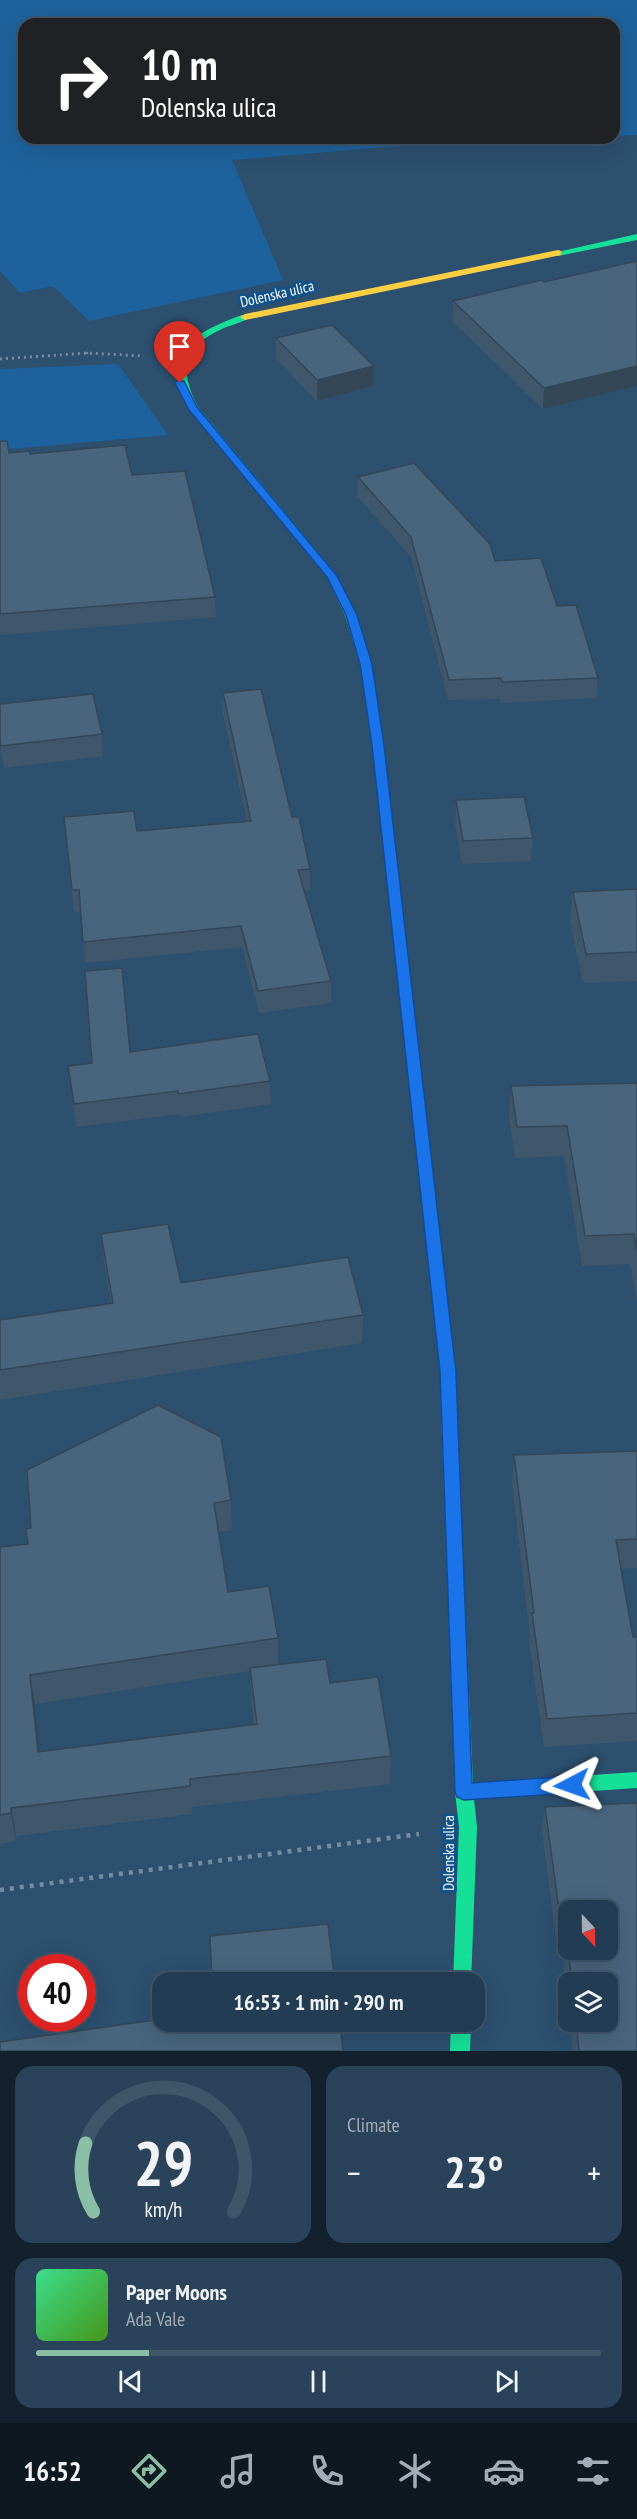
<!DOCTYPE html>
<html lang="en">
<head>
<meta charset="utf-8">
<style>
	:root { --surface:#223c53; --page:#2a435a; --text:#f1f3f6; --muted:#a2adb8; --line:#3f566a; --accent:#8abfa5 }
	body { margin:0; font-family:"PT Sans Narrow",sans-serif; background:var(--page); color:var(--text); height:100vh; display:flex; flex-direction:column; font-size:22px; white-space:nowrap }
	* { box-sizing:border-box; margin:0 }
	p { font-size:20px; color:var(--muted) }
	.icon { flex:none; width:33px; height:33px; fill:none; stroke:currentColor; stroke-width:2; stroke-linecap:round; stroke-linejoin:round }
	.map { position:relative; height:2051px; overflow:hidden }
	.panel { display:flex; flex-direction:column; gap:15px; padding:15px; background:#13212e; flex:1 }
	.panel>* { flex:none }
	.banner { position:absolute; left:18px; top:18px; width:602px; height:126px; border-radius:18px; box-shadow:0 6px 24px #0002,0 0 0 2px var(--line); background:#202124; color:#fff; overflow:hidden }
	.needle { width:39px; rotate:158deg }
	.buttons { position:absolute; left:558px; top:1900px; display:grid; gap:12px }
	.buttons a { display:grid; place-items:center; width:60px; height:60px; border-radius:12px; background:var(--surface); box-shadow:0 6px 24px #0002,0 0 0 2px var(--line); font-size:30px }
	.speed { position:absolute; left:18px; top:1954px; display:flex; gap:12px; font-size:30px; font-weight:700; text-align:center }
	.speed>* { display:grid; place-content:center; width:78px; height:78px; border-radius:50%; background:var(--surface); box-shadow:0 6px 24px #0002,0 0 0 2px var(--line); line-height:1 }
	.speed .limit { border:9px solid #d22; background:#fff; color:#111 }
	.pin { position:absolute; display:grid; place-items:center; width:51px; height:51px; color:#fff; margin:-62px -26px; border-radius:50% 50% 50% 0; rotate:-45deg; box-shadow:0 0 6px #0007 }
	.pin .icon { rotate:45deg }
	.me { position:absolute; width:66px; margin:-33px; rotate:266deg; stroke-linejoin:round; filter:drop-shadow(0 0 4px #0008) }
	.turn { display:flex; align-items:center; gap:21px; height:126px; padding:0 24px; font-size:27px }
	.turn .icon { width:78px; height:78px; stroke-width:2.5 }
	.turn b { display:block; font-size:42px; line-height:51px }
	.big { font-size:45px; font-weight:600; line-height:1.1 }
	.panel .card { flex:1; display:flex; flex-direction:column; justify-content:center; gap:9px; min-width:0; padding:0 21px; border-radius:18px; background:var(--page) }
	.panel .dial { align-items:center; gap:0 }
	.dial svg { height:156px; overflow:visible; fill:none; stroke:var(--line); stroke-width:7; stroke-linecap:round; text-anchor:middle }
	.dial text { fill:var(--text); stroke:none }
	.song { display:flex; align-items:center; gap:18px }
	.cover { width:72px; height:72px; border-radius:9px; background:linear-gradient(135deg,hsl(150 70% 55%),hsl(100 70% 35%)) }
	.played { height:6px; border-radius:3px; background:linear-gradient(90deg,var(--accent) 20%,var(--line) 20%) }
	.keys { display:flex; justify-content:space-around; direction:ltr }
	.heat { display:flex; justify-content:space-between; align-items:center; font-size:33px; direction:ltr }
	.panel .tiles { flex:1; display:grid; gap:15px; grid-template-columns:1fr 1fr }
	.card:last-child { grid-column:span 2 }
	.trip { position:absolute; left:152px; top:1972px; width:333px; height:60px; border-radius:18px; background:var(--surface); box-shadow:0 6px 24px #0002,0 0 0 2px var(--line); font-weight:600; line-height:60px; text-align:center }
	.menu { display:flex; height:96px; justify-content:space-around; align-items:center; background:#0e1821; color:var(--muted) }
	.menu .icon { width:42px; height:42px }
	.menu .on { color:var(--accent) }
	.menu b { font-size:27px; color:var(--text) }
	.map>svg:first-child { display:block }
	.green { fill:#1d629d }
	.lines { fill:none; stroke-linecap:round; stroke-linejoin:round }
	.path-far2 { stroke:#748da4; stroke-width:2; stroke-dasharray:2 3; stroke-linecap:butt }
	.path-far1 { stroke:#748da4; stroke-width:3; stroke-dasharray:2 4; stroke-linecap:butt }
	.path { stroke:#748da4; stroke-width:4.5; stroke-dasharray:4 6; stroke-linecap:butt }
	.fast { fill:#16e098; fill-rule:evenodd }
	.slow { fill:#ffcf43; fill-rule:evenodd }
	.wall { fill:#3f576c; fill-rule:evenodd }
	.shaded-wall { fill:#334758 }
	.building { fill:#49657e; stroke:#334758; stroke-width:1.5; fill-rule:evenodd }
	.route { fill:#1a73e8; stroke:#114b97; stroke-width:1.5 }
	.labels { text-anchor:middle; stroke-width:6; stroke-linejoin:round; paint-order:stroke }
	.street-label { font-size:15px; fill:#fff; stroke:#12528a }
</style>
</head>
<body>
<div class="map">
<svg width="637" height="2051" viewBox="0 0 637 2051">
	<rect width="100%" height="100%" fill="#2d506f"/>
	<g class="green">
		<polygon points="0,0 637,0 637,135 614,136 614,24 24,24 24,138 580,138 387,147 232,160 283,280 89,321 53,286 20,293 0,271"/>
		<polygon points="118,364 168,435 0,450 0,369"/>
	</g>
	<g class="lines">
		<polyline class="path-far2" points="86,353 88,353"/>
		<polyline class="path-far1" points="0,359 87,353 144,356"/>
		<polyline class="path" points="0,1890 419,1834"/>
		<g class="fast">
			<polygon points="637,234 637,240 558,256 553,253"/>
			<path d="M 242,315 L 250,317 C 243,322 232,325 224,328 C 182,347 178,368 198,407 L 336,574 L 357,615 L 372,664 L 384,745 L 419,1049 L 412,1054 L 405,1049 L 372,745 L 360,664 L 345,615 L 327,577 L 189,410 C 156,354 192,333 242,315 Z"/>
			<polygon points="450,1430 456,1431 458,1436 473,1783 637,1772 637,1788 474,1799 477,1827 471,1983 453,1983 459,1827 455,1792 442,1436 444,1431"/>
			<polygon points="451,2022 471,2022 470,2051 450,2051"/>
		</g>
		<g class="slow">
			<polygon points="558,250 561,251 561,255 245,320 240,317 245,314"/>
			<polygon points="412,1044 419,1049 456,1372 458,1436 456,1441 450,1442 444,1441 442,1436 440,1372 405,1049"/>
		</g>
	</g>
	<g class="wall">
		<polygon points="637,261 543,409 452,321 453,301 544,282"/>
		<polygon points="276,338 373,386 317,401 276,359"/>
		<polygon points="0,441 9,453 30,454 132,475 215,597 216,617 0,635"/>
		<polygon points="358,477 495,561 557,606 598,678 596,698 501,703 500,699 448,700 411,557 358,497"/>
		<polygon points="223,693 292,817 310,869 310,890 304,890 331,981 331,1003 259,1013 242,947 85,963 81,911 74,912 66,838 137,831 247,821 223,714"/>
		<polygon points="0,704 102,734 103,756 4,768 0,745"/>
		<polygon points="456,800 533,838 531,861 462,864 455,823"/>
		<polygon points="637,889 637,987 636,981 583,983 570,921 573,892"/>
		<polygon points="130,1052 270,1081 271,1104 180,1117 179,1114 76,1127 68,1066 92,1063"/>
		<polygon points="637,1083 637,1303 630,1264 582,1266 564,1156 515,1158 509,1117 511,1086"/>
		<polygon points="101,1234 181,1283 363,1315 362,1343 0,1400 0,1320 111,1303 104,1263"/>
		<polygon points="637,1451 637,1568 621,1569 633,1637 637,1637 637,1741 544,1747 529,1643 530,1635 512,1485 514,1455"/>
		<path d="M 231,1500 L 232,1530 L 219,1532 L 228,1592 L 278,1638 L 278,1664 L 330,1683 L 391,1756 L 390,1784 L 192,1807 L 192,1814 L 16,1836 L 16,1841 L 0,1844 L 0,1547 L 28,1544 L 26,1529 ZM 250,1671 L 251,1697 L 254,1725 L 40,1752 L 35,1704 Z"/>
		<polygon points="545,1807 637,2051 573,2051 570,2022 608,2022 608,1983 568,1983 568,2006 563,1954 558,1955 542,1831"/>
	</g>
	<g class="shaded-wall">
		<polygon points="374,366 373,386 317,401 317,380"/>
		<polygon points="637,366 637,386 543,409 544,388"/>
		<polygon points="30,1675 35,1704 43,1780 38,1752"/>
		<polygon points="11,1808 16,1836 16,1841 11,1813"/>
	</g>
	<g class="building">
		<polygon points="637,261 637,366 544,388 453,301 542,280 544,282"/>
		<polygon points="332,325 374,366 317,380 276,338"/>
		<polygon points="0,441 7,441 9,453 29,451 30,454 125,445 132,475 185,471 215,597 0,614"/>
		<polygon points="414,463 490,544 495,561 541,558 557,606 576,605 598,678 502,682 501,678 449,680 411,537 358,477"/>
		<polygon points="261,689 292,817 299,817 310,869 298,870 331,981 258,991 241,926 83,942 79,890 72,890 64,817 134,811 137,831 251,821 223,693"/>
		<polygon points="93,694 102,734 1,746 0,738 0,704"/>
		<polygon points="524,797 533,838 463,841 456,800"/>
		<polygon points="637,889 637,952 586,954 573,892"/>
		<polygon points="122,968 130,1052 258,1034 270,1081 178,1094 178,1091 74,1104 68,1066 92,1063 85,971"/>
		<polygon points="637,1083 637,1251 634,1234 585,1236 567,1126 517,1127 511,1086"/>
		<polygon points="168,1224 181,1283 348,1257 363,1315 0,1370 0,1320 113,1303 101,1234"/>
		<polygon points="158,1405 221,1437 231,1500 214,1503 228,1592 269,1586 278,1638 30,1675 38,1752 257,1724 250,1668 326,1659 330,1683 378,1677 391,1756 190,1779 190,1786 11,1808 11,1813 0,1815 0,1547 28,1544 26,1529 31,1528 27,1470"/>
		<polygon points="637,1451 637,1539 616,1540 633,1637 637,1637 637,1713 547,1719 532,1613 534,1613 514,1455"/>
		<path d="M 637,1803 L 637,2051 L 579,2051 L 576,2022 L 608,2022 L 608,1983 L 572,1983 L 566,1931 L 562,1932 L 545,1807 ZM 568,1911 L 608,1911 L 608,1950 L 568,1950 Z"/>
		<polygon points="328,1924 335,1983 212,1983 210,1936"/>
		<polygon points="162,2019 162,2022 340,2022 343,2051 0,2051 0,2042"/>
	</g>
	<polygon class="route" points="177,381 184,381 197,407 337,576 357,615 372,664 384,745 456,1372 472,1783 572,1776 578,1779 581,1785 578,1791 572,1793 464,1800 457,1797 455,1792 440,1372 372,745 360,664 346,615 327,577 189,410 175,383"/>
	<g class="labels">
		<g class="street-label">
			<text transform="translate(277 294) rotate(-13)" y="5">Dolenska ulica</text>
			<text transform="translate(449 1853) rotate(-90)" y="5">Dolenska ulica</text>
		</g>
	</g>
</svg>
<div class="buttons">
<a><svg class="needle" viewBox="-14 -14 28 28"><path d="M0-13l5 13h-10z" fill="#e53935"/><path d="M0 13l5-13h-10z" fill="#a2adb8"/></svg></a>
<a><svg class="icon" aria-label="layers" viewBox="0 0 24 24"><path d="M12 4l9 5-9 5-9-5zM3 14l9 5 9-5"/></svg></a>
</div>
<div class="speed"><div class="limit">40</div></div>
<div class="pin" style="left:180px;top:383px;background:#d93025"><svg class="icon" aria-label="arrive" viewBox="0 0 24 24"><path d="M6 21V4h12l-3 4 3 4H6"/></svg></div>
<svg class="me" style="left:572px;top:1785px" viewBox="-20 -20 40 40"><path d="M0-17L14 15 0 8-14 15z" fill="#1a73e8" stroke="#fff" stroke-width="4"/></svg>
<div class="trip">16:53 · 1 min · 290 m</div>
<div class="banner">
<div class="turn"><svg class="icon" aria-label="right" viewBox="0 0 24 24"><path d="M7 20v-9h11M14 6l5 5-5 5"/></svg><div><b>10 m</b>Dolenska ulica</div></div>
</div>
</div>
<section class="panel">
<div class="tiles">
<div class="card dial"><svg viewBox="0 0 100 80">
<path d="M14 69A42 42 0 1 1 86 69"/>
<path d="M14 69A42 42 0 0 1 10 34" stroke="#8abfa5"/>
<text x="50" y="56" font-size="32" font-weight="700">29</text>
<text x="50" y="72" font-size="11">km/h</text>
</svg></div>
<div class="card"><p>Climate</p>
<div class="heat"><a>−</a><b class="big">23°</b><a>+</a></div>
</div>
<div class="card">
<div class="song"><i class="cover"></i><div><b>Paper Moons</b><p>Ada Vale</p></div></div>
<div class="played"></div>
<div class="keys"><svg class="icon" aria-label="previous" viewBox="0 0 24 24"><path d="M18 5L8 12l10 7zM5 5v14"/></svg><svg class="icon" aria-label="pause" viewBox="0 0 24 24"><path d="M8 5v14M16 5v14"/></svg><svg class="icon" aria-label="next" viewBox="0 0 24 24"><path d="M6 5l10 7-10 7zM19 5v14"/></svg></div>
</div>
</div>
</section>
<nav class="menu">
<b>16:52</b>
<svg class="icon on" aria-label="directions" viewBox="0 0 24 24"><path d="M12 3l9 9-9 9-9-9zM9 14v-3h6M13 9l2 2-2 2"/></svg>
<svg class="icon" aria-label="music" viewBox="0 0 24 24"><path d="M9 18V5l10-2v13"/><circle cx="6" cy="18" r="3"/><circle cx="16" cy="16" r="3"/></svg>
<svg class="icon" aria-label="phone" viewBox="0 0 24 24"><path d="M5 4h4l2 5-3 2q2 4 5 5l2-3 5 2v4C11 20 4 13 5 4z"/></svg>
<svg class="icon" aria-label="climate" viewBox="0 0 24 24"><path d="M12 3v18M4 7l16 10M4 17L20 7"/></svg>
<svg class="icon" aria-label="car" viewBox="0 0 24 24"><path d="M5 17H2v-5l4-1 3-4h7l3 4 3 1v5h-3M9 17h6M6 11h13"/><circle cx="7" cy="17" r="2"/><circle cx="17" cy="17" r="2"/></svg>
<svg class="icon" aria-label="filters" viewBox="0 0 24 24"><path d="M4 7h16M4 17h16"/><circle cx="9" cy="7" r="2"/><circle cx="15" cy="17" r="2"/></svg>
</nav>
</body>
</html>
